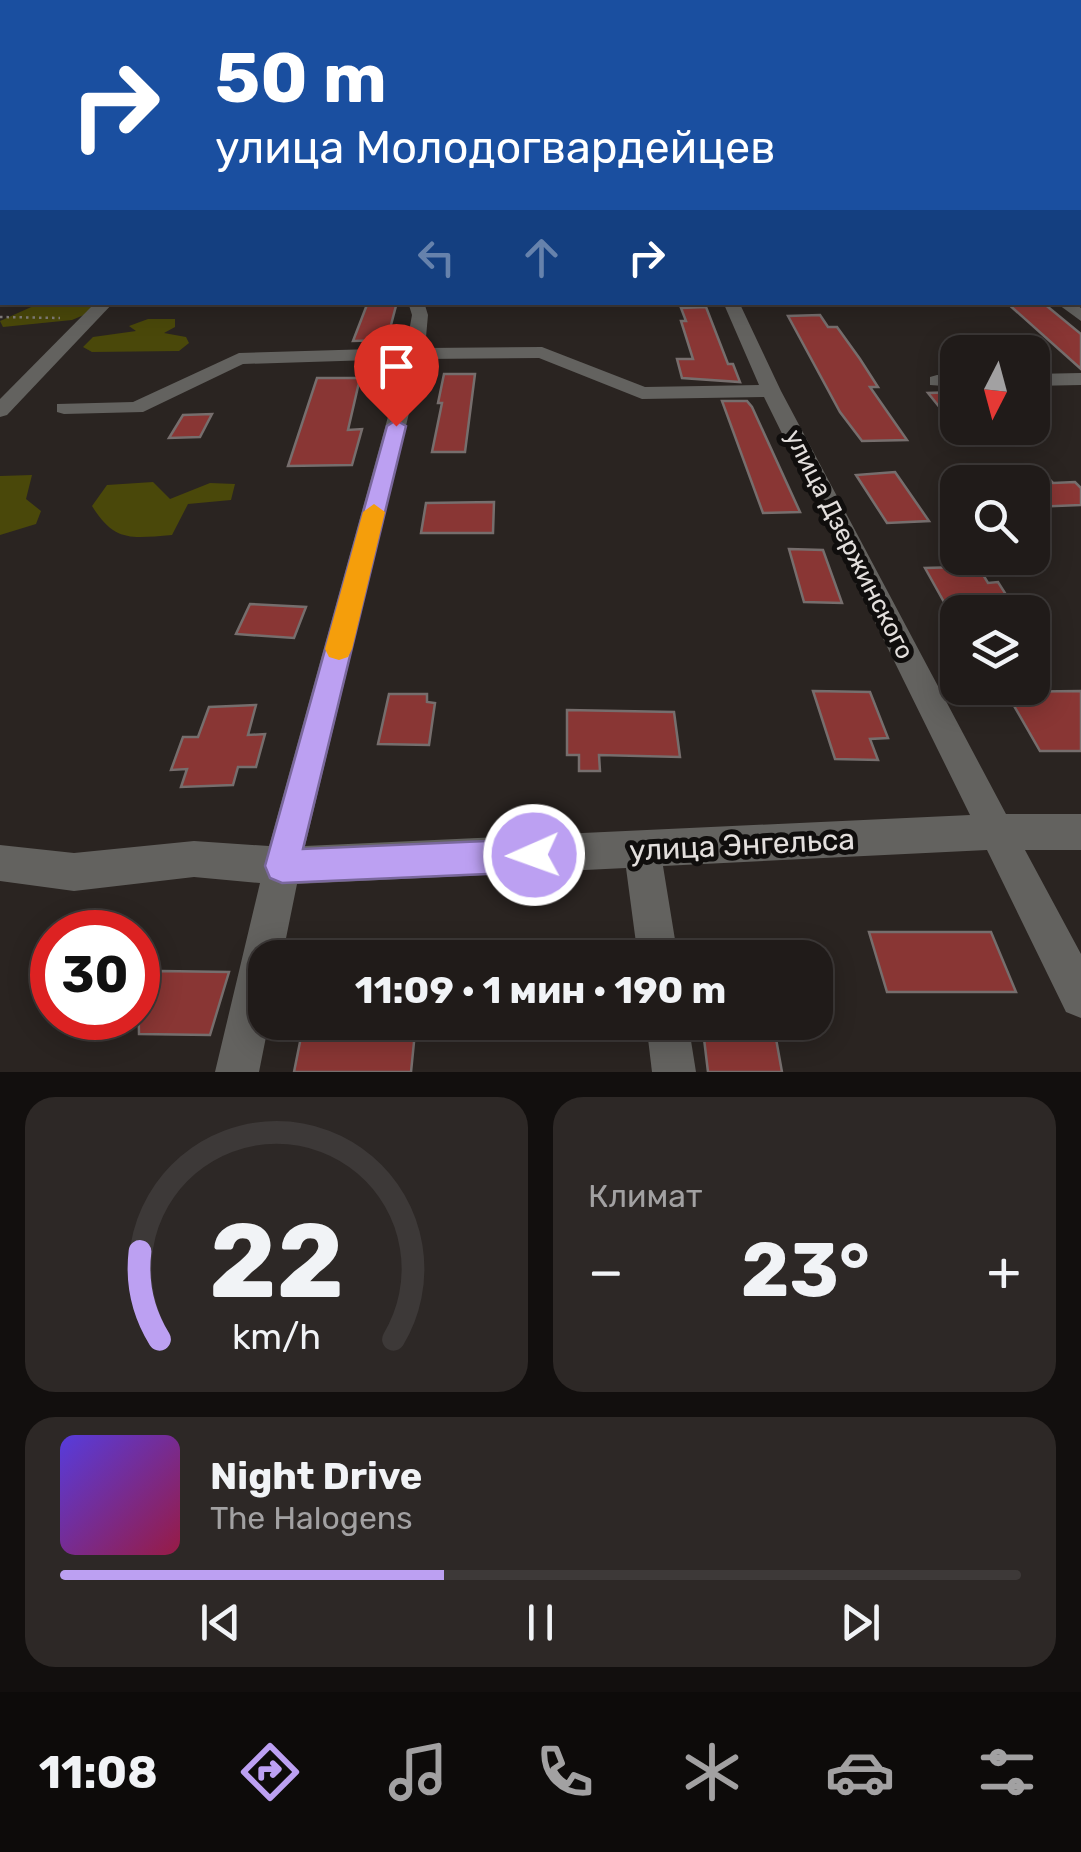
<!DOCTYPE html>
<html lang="ru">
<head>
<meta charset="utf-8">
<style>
	:root { --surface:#201b19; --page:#2d2826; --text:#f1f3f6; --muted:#a2a1a2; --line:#3d3938; --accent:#bca0f2 }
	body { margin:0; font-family:Rubik,sans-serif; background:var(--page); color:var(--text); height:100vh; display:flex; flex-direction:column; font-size:38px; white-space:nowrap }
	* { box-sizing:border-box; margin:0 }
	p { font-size:32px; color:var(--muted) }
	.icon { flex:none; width:55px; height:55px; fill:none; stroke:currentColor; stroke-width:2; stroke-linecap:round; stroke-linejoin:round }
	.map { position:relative; height:1072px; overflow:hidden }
	.panel { display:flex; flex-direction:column; gap:25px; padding:25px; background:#120f0e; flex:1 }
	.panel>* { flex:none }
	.hud { position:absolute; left:0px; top:0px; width:1082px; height:305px; box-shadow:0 5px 25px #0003,0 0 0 2px var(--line); background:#1a4fa0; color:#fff; overflow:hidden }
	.needle { width:65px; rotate:186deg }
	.buttons { position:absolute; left:940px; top:335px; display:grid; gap:20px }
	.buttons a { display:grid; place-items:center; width:110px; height:110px; border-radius:20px; background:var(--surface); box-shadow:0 5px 25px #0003,0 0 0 2px var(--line); font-size:50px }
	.speed { position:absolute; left:30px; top:910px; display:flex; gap:20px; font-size:50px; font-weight:700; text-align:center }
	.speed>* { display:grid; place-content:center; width:130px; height:130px; border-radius:50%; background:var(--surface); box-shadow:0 5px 25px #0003,0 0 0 2px var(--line); line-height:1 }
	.speed .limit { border:15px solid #d22; background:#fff; color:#111 }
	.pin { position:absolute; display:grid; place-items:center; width:85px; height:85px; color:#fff; margin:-102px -42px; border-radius:50% 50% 50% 0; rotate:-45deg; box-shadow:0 0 10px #0007 }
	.pin .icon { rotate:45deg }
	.me { position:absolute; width:110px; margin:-55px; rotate:268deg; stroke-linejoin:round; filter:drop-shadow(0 0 8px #0008) }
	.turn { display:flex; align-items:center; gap:35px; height:210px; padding:0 50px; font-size:45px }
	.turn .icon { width:130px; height:130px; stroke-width:2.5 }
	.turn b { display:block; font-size:70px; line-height:85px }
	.lanes { display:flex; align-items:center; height:95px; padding:0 50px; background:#0003; justify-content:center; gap:50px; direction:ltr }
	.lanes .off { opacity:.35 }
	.big { font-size:75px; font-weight:700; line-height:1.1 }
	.panel .widget { flex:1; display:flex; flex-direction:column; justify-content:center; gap:15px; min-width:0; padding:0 35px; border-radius:30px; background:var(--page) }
	.panel .dial { align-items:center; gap:0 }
	.dial svg { height:260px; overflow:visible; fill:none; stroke:var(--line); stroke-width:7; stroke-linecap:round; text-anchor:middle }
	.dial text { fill:var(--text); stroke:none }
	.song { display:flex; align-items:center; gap:30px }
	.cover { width:120px; height:120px; border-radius:15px; background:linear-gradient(135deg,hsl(250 70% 55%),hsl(340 70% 35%)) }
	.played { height:10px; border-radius:5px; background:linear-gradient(90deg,var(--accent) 40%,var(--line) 40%) }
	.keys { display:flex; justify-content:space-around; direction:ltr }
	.heat { display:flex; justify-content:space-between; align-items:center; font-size:55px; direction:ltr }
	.panel .tiles { flex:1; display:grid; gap:25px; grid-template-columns:1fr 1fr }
	.widget:last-child { grid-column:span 2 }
	.trip { position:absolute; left:248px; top:940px; width:585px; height:100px; border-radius:30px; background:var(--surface); box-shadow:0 5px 25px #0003,0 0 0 2px var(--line); font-weight:700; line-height:100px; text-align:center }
	.dock { display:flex; height:160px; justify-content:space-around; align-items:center; background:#0d0b0a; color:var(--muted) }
	.dock .icon { width:70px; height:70px }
	.dock .active { color:var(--accent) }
	.dock b { font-size:45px; color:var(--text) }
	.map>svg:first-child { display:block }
	.green { fill:#4a480a }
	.building { fill:#893634; stroke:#766e6d; stroke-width:2.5 }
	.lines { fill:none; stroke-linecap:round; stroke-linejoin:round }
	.path { stroke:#827d7a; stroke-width:2.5; stroke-dasharray:2.5 4; stroke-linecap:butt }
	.minor { fill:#63625f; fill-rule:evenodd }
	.route { fill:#bca0f2; stroke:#7a689d; stroke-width:2.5 }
	.slow { fill:#f59e0b }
	.labels { text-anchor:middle; stroke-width:10; stroke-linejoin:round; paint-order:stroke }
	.street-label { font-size:25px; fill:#e3dfdd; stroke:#100e0d }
	.near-street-label { font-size:30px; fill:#e3dfdd; stroke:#100e0d }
</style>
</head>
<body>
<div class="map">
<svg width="1081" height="1072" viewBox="0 0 1081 1072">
	<rect width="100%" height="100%" fill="#2a2421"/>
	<g class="green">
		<polygon points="91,303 91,312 72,320 3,327 0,321 38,304"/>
		<polygon points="148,319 175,319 175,327 164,333 186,337 189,343 179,351 92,352 83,347 93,337 136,331 129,326"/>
		<polygon points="32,475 26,499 41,511 36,524 0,535 0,476"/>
		<path d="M 153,482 L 170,499 L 210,483 L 235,484 L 231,500 L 188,504 L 172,535 C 132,538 115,543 92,506 L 107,485 Z"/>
	</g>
	<g class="building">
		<polygon points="368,302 397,302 387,340 353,341"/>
		<polygon points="1006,302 1042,302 1081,334 1081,369"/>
		<polygon points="706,307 728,364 733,364 740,382 682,378 677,359 693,359 681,321 686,321 681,308"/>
		<polygon points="820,315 828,327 837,327 860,359 878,387 870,387 907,440 862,441 840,412 788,316"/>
		<polygon points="444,374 475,374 465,452 432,452 442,403 438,403"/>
		<polygon points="317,378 360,378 348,430 362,429 352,465 288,466"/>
		<polygon points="958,392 958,430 928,393"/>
		<polygon points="722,401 747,401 752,407 800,512 763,513"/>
		<polygon points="212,414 200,437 169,438 183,415"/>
		<polygon points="895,472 929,521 887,523 856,475"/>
		<polygon points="1047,477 1053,483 1075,482 1081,488 1081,505 1032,507 1032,478"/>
		<polygon points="494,502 493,533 421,533 426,503"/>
		<polygon points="789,549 823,550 842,603 804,602"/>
		<polygon points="961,567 967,575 979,568 988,583 998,582 1017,612 966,612 960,602 944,602 925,568"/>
		<polygon points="250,604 306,607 294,638 236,634"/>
		<polygon points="813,691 870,692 888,738 870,739 878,760 835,759"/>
		<polygon points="1081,691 1081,751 1040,751 1006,692"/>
		<polygon points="389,694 427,694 427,702 435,703 429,745 378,744"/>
		<polygon points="256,705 248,735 265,734 256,767 238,767 233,785 181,787 187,769 171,770 183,737 198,737 209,707"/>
		<polygon points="567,710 674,712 680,757 599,755 600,771 579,771 579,755 567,755"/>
		<polygon points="869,932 991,932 1016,992 887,992"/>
		<polygon points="161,971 229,972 210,1035 139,1034 138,983 156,984"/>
		<polygon points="304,1022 416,1022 411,1072 294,1072"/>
		<polygon points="702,1022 773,1022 782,1072 708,1072"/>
	</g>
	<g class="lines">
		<polyline class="path" points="0,317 60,318"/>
		<g class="minor">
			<rect x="1080" y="148" width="1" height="6"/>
			<rect x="1080" y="186" width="1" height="8"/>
			<rect x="1080" y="226" width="1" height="8"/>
			<polygon points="96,302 114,302 7,415 0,417 0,399"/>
			<path d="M 408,302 L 424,302 L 428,315 L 425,348 L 542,347 L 645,387 L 759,385 L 723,302 L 739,302 L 781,391 L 1006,814 L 1081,814 L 1081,850 L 1025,850 L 1081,954 L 1081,1018 L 1066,1012 L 987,850 L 663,866 L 678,958 L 638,958 L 626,868 L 297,884 L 282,958 L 265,958 L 265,1022 L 269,1022 L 259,1072 L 215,1072 L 260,883 L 194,877 L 74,891 L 0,881 L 0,845 L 74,853 L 194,841 L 269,846 L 404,359 L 243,364 L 143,412 L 64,414 L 57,412 L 57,404 L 133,402 L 239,353 L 406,348 L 412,315 ZM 539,358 L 642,399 L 764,397 L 970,815 L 305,846 L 422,359 Z"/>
			<polygon points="1055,302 1074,302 1081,308 1081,321"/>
			<polygon points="1081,373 1081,385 1032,386 1032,374"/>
			<polygon points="937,375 958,375 958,387 930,385 930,377"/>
			<polygon points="646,1022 688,1022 696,1072 652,1072"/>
		</g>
	</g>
	<linearGradient id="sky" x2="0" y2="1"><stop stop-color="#171412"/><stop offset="0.42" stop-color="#44454e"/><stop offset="1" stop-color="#44454e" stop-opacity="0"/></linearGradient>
	<rect width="1081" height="260" fill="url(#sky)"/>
	<polygon class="route" points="396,420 406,426 303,849 534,839 546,843 551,855 546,867 534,872 282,883 270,878 265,866 387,426"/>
	<polygon class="slow" points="374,504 385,512 352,649 348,657 339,660 329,657 325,649 363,512"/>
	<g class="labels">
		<g class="street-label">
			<text transform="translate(850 544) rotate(63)" y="9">улица Дзержинского</text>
		</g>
		<g class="near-street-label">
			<text transform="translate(742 845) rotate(-3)" y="10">улица Энгельса</text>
		</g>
	</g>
</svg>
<div class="buttons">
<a><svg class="needle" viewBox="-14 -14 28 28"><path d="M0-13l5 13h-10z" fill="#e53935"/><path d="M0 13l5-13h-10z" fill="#a2a1a2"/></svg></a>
<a><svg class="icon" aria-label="search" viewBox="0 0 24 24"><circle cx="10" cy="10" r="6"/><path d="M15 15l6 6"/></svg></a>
<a><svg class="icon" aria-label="layers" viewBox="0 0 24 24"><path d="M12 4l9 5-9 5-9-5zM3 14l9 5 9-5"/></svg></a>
</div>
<div class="speed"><div class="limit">30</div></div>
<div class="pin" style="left:396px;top:426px;background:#d93025"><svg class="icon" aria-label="arrive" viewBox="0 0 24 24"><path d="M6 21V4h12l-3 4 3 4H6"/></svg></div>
<svg class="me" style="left:534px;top:855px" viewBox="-20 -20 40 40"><circle r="17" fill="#bca0f2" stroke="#fff" stroke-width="3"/><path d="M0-11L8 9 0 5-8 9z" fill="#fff"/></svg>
<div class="trip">11:09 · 1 мин · 190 m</div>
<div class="hud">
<div class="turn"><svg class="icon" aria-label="right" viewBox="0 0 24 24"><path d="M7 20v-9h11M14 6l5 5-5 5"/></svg><div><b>50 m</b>улица Молодогвардейцев</div></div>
<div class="lanes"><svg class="icon off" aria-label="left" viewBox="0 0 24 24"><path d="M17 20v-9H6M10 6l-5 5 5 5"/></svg><svg class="icon off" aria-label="ahead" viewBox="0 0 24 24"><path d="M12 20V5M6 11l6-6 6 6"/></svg><svg class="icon" aria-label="right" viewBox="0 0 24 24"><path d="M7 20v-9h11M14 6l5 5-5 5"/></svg></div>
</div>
</div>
<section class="panel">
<div class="tiles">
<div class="widget dial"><svg viewBox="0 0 100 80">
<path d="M14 69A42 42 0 1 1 86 69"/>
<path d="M14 69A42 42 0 0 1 8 42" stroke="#bca0f2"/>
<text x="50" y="56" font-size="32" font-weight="700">22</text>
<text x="50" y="72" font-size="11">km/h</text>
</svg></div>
<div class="widget"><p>Климат</p>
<div class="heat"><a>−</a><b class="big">23°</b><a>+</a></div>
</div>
<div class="widget">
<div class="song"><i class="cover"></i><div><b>Night Drive</b><p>The Halogens</p></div></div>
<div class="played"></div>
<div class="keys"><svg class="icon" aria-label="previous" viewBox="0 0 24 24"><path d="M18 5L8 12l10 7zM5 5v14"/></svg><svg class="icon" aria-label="pause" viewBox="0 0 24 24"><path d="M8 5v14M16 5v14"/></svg><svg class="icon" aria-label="next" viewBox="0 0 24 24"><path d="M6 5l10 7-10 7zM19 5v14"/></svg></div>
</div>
</div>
</section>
<nav class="dock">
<b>11:08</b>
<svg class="icon active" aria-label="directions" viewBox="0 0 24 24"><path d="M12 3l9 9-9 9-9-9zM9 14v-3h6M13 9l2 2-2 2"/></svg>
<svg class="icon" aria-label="music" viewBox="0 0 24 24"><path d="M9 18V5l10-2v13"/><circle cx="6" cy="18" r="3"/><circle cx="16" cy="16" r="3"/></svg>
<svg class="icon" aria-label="phone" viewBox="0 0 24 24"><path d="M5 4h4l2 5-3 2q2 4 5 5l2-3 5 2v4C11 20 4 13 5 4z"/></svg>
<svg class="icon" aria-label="climate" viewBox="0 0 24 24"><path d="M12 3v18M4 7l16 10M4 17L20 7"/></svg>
<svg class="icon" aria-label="car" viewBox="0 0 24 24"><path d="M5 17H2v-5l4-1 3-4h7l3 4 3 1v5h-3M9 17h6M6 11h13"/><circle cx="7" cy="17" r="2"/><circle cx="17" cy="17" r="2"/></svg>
<svg class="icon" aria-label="filters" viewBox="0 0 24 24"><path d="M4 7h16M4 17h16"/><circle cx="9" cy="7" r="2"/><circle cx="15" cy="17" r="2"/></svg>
</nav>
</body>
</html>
